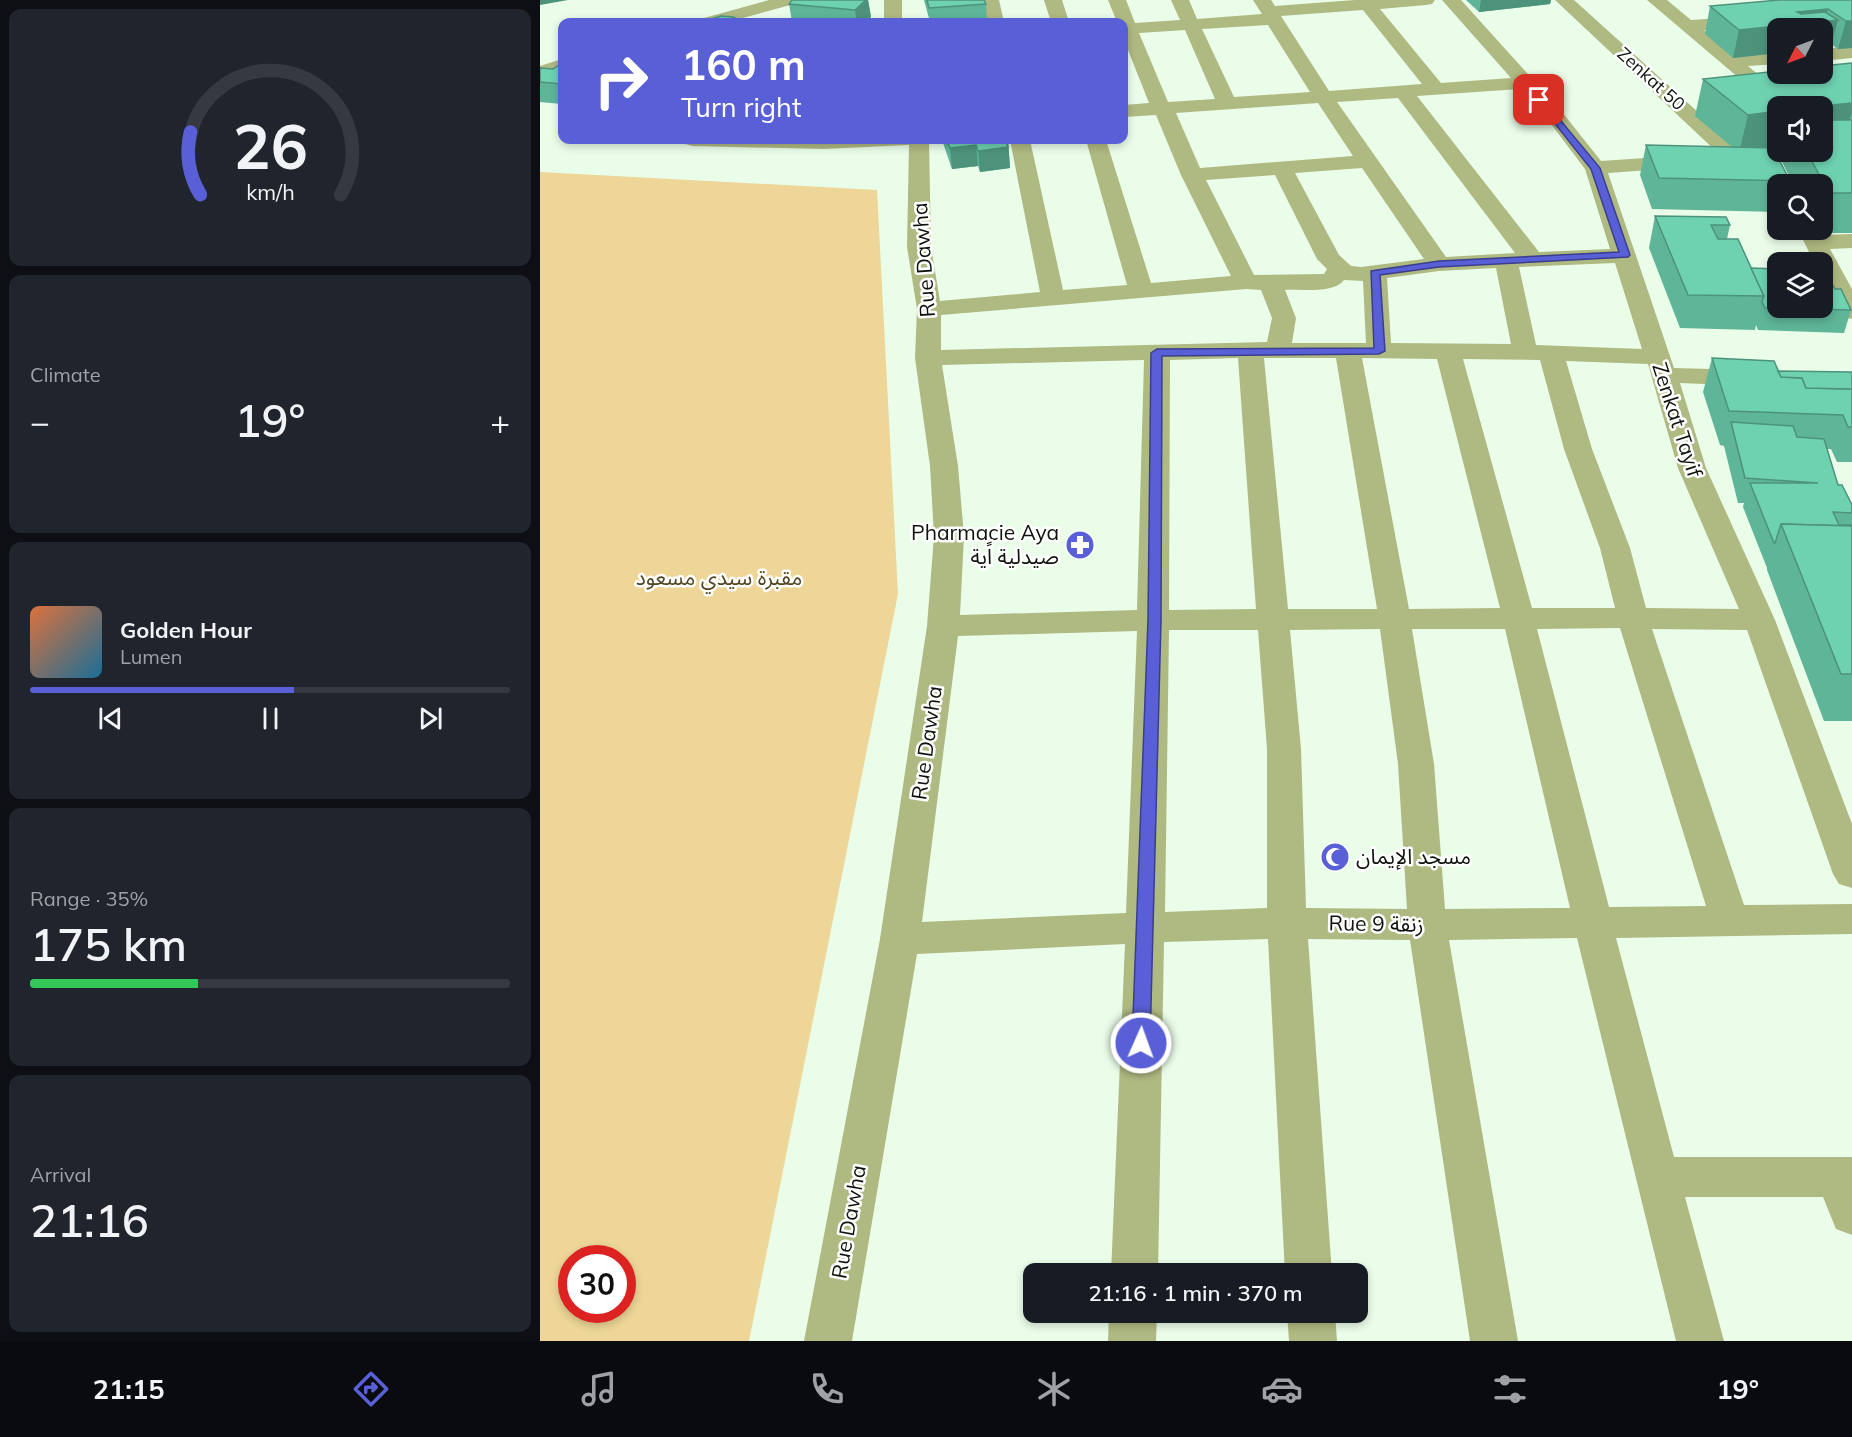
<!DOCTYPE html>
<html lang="en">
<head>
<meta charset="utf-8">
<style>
	:root { --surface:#171b24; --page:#20242c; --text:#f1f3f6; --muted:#9ea1a6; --line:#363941; --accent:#5960d7 }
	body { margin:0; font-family:Mulish,"Noto Sans Arabic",sans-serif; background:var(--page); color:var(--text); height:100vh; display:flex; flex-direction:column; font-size:22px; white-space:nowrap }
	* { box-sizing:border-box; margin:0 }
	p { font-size:20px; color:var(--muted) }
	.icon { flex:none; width:33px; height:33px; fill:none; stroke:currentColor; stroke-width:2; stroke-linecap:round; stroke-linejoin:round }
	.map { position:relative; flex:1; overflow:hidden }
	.details { display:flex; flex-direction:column; gap:9px; padding:9px; background:#0d0f14; width:540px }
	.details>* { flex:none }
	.banner { position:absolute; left:18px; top:18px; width:570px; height:126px; border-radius:12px; box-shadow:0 3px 9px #0003; background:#5960d7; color:#fff; overflow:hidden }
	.needle { width:39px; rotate:228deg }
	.tools { position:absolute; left:1227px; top:18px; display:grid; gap:12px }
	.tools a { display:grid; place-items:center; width:66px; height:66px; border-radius:12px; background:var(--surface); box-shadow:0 3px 9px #0003; font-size:30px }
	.speed { position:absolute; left:18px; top:1245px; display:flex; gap:12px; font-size:30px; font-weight:700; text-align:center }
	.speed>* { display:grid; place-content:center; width:78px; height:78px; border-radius:50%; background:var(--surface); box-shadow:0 3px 9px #0003; line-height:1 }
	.speed .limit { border:9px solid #d22; background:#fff; color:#111 }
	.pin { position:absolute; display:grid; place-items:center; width:51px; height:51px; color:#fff; margin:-26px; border-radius:12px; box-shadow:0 3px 9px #0006 }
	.me { position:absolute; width:66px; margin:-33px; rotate:2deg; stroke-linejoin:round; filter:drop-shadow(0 0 4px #0008) }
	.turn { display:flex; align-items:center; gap:21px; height:126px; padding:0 24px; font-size:27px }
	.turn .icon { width:78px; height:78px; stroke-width:2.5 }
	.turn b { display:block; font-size:42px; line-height:51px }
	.big { font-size:45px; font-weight:600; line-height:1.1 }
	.details .tile { flex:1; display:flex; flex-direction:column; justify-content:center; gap:9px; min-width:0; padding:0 21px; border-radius:12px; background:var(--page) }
	.details .dial { align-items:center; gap:0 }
	.dial svg { height:156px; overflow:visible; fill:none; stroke:var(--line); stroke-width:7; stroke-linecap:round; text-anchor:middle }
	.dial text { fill:var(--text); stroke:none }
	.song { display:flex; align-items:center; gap:18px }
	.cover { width:72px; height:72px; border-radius:9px; background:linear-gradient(135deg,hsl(20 70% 55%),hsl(200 70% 35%)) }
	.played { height:6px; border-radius:3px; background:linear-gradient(90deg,var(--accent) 55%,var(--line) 55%) }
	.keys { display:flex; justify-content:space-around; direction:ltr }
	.heat { display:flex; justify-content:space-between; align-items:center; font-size:33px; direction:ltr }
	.charge { height:9px; border-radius:4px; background:linear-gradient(90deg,#34c759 35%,var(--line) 0) }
	.trip { position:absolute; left:483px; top:1263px; width:345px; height:60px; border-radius:12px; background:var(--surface); box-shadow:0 3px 9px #0003; font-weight:600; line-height:60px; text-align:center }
	.dock { display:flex; height:96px; justify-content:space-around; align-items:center; background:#090b0e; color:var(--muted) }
	.dock .icon { width:42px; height:42px }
	.dock .current { color:var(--accent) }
	.dock b { font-size:27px; color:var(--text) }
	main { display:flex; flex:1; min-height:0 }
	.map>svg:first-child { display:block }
	.green { fill:#edd697; fill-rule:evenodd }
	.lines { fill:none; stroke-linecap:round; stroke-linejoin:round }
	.street { fill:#afb982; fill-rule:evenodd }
	.wall { fill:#5fb598 }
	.shaded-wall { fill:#4d937c }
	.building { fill:#6ed2b1; stroke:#4d937c; stroke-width:1.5 }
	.route { fill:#5960d7; stroke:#3a3e8c; stroke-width:1.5 }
	.labels { text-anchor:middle; stroke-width:5; stroke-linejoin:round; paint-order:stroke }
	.far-street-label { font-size:18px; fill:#0e140d; stroke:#fff }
	.street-label { font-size:21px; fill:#0e140d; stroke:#fff }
	.poi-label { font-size:21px; fill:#0e140d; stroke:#fff; text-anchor:end }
	.park-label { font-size:21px; fill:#514421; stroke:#fff }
</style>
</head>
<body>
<main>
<section class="details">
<div class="tile dial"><svg viewBox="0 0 100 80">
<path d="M14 69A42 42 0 1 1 86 69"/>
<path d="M14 69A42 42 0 0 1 9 37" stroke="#5960d7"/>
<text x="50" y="56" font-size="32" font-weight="700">26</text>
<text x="50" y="72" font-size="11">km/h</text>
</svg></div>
<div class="tile"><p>Climate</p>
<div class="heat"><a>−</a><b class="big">19°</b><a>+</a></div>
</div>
<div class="tile">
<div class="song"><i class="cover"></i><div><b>Golden Hour</b><p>Lumen</p></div></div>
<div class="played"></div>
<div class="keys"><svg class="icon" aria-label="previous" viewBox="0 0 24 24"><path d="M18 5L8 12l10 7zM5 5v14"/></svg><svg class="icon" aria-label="pause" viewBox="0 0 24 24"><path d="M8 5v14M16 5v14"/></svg><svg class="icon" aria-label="next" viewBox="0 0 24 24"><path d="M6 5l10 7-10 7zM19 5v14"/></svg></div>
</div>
<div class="tile"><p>Range · 35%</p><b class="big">175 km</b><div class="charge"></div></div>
<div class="tile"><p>Arrival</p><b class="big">21:16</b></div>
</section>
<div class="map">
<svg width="1312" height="1341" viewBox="0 0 1312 1341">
	<rect width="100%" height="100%" fill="#eafde9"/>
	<path class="green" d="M 0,172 L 337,190 L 358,594 L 209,1341 L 0,1341 ZM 32,1258 L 82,1258 L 82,1310 L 32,1310 Z"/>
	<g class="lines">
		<g class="street">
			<polygon points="229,0 257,0 254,4 188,22 161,22 164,18"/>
			<rect x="344" y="0" width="18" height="22"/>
			<polygon points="441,0 459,0 464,22 446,22"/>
			<polygon points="504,0 522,0 529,22 511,22"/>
			<path d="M 568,0 L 586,0 L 595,23 L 640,20 L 631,0 L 649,0 L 657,19 L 722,14 L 713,0 L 731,0 L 735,6 L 815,0 L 895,0 L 892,4 L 886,5 L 840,9 L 901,83 L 971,78 L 902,0 L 921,0 L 1022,112 L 1061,161 L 1178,153 L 1015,0 L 1034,0 L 1201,151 L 1238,149 L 1238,152 L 1282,152 L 1282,147 L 1288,152 L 1285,156 L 1278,158 L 1068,173 L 1134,368 L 1211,370 L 1220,372 L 1224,378 L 1220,384 L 1211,386 L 1140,383 L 1166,468 L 1235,620 L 1312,824 L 1312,888 L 1299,884 L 1293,874 L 1207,630 L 1112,629 L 1204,905 L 1312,904 L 1312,934 L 1076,938 L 1134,1157 L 1312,1157 L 1312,1235 L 1296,1229 L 1283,1197 L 1145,1197 L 1184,1341 L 1136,1341 L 1037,938 L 909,940 L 978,1341 L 930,1341 L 870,940 L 768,939 L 792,1274 L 745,1274 L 728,939 L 624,942 L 618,1274 L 571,1274 L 585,944 L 377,954 L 312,1341 L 264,1341 L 340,939 L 387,626 L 394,536 L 390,466 L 375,358 L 377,309 L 367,247 L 369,145 L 284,149 L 152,146 L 145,144 L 142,140 L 389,140 L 391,247 L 400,301 L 500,292 L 470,140 L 490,140 L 523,290 L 587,285 L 546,140 L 566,140 L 611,283 L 691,276 L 641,175 L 616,115 L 584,117 L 584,105 L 609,103 L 584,40 L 584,22 L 577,22 ZM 823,10 L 882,84 L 789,91 L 741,16 ZM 728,25 L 770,92 L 694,97 L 662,29 ZM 645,30 L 675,99 L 628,102 L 599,33 ZM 980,89 L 1008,120 L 1045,169 L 1070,249 L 999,252 L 877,96 ZM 858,98 L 975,253 L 906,257 L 797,102 ZM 778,103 L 813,156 L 660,168 L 636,113 ZM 822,168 L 884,259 L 821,267 L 811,266 L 799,255 L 755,173 ZM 735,175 L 777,259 L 787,269 L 784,274 L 714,275 L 666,180 ZM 1075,263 L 1102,349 L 996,345 L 979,267 ZM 956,268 L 971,344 L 851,343 L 847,278 L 899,271 ZM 804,280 L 823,281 L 826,343 L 752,343 L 756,318 L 745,290 C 761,289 794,294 804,280 ZM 706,289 L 721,290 L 732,318 L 727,342 L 401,350 L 401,315 ZM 698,358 L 716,609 L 629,610 L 630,360 ZM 724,358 L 796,358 L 837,609 L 748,609 ZM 822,358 L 897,359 L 960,608 L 869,609 ZM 923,359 L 1000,360 L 1024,449 L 1060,548 L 1075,608 L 992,608 ZM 604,360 L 597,610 L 420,615 L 424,536 L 418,466 L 402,365 ZM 1026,361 L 1108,364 L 1138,468 L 1199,609 L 1106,608 L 1090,548 L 1052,449 ZM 1080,628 L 1166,906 L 1069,907 L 997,629 ZM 840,629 L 858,764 L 867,909 L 766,908 L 761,749 L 750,630 ZM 872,629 L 965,629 L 1030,908 L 905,909 L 894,764 ZM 629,630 L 718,630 L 727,749 L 727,908 L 625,912 ZM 597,631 L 586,913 L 382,922 L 418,636 Z"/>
			<polygon points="1107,0 1127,0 1151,20 1212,16 1218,17 1221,21 1218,25 1212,26 1164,30 1195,56 1238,52 1238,64 1208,66 1240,93 1243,97 1240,101 1226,101"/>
			<polygon points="1312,46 1312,58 1282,61 1282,49"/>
			<polygon points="22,59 22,71 0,78 0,66"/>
			<path d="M 1258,230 L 1280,230 L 1283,235 L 1312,234 L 1312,248 L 1290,249 L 1312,289 L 1312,319 L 1303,317 C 1292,301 1282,283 1282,262 L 1274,262 Z"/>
			<polygon points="569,1312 617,1312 616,1341 568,1341"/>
			<polygon points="747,1312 795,1312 797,1341 749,1341"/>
		</g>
	</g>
	<g class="wall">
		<polygon points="328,0 331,17 324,22 252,22 249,4"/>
		<polygon points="384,0 444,0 446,4 447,22 390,22"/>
		<polygon points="926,0 1011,0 1010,4 939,12"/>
		<polygon points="1312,0 1312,48 1298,49 1291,44 1290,48 1282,49 1282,28 1238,28 1238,53 1193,58 1165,34 1170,6"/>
		<polygon points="22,63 22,104 0,102 0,68 13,69"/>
		<polygon points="1312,63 1312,233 1278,233 1276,230 1282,230 1282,184 1253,184 1240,158 1241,152 1282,152 1238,106 1238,148 1234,149 1250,181 1249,184 1238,184 1238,212 1112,209 1100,175 1106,145 1192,147 1155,116 1163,79"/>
		<polygon points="402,140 468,140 470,168 440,172 438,166 412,169"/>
		<polygon points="1115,216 1190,225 1187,239 1211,268 1295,289 1311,310 1304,333 1218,330 1216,325 1215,330 1140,328 1109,248"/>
		<polygon points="1172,358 1238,371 1312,372 1312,462 1297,462 1291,449 1287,449 1298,485 1312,505 1312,721 1284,721 1227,570 1227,568 1203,507 1204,503 1198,503 1184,446 1180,445 1163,392"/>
	</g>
	<g class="shaded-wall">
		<polygon points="0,0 28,0 0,5"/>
		<polygon points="326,0 328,0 331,17 324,22 317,22 315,10"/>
		<polygon points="941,0 1011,0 1010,4 939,12"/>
		<polygon points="1288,9 1284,22 1298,20 1290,48 1282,49 1282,28 1238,28 1238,53 1193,58 1199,30 1257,12"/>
		<polygon points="1306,21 1312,21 1312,48 1298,49"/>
		<polygon points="1312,103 1312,112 1304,141 1282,143 1282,106"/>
		<polygon points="1238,111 1238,148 1199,153 1208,115"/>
		<polygon points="435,140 468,140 470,168 440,172 438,151 436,145 438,166 412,169 410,148"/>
	</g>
	<g class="building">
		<polygon points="252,0 326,0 315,10 249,4"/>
		<polygon points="387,0 444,0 446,4 389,8"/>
		<polygon points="1239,0 1312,0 1312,21 1306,21 1288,9 1257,12 1261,14 1285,12 1298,20 1199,30 1170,6"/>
		<polygon points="181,16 193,17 204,22 165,22 168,20"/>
		<polygon points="276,19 284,22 264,22"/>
		<polygon points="22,63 22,84 0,82 0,68 13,69"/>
		<polygon points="1312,63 1312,103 1282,106 1238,106 1238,111 1208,115 1163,79 1238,71 1238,74 1282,74 1282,66"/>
		<polygon points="1282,120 1312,120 1312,193 1289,193 1267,152 1282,152"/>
		<polygon points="407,140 465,140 468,147 438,151 436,145 410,148"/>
		<polygon points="1106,145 1233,148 1250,181 1119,178"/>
		<polygon points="1115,216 1186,217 1190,225 1171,225 1178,239 1198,239 1224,296 1148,295"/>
		<polygon points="1211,268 1238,269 1238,308 1282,308 1282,271 1285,271 1295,289 1301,289 1311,310 1225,308 1222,302 1224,296"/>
		<polygon points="1172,358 1234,361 1241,377 1262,378 1266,388 1312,389 1312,427 1308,427 1303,415 1189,411"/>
		<polygon points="1238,371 1312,372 1312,389 1266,388 1262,378 1241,377"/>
		<polygon points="1191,422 1253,426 1257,437 1284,439 1298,485 1302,485 1312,505 1312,513 1293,512 1299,525 1312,525 1312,526 1241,524 1235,543 1234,543 1210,483 1278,483 1205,478"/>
		<polygon points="1241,524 1312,526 1312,674 1301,674"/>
	</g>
	<polygon class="route" points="997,98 1002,98 1060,168 1090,255 1088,257 899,267 840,275 845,351 839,354 622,356 621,620 610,1043 607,1048 601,1050 595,1048 592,1043 608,620 611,353 617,349 834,348 831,271 899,261 1079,252 1051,169 997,101"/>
	<defs>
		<g id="pharmacy-disc" transform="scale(1.5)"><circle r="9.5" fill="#5960d7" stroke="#fff"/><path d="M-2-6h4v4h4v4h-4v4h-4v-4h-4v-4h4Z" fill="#fff"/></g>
		<g id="mosque-disc" transform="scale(1.5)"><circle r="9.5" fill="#5960d7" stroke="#fff"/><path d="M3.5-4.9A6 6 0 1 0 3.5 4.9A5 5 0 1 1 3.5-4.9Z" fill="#fff"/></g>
	</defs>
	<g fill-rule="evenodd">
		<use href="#pharmacy-disc" x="540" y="545"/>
		<use href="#mosque-disc" x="795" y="857"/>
	</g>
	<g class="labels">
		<g class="far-street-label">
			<text transform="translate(1111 79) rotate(42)" y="6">Zenkat 50</text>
		</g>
		<g class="street-label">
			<text transform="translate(384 260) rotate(-94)" y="7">Rue Dawha</text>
			<text transform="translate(1137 420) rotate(72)" y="7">Zenkat Tayif</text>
			<text transform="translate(387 743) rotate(-82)" y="7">Rue Dawha</text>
			<text transform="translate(836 924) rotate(1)" y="7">Rue 9 زنقة</text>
			<text transform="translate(309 1222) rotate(-80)" y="7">Rue Dawha</text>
		</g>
		<g class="poi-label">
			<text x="519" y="540">Pharmacie Aya<tspan x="519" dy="24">صيدلية اًية</tspan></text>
			<text x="816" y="864" text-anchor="start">مسجد الإيمان</text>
		</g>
		<g class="park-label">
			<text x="179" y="585">مقبرة سيدي مسعود</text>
		</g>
	</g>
</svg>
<div class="tools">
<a><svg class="needle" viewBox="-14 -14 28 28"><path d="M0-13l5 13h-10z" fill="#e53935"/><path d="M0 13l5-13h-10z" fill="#9ea1a6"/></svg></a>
<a><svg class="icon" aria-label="sound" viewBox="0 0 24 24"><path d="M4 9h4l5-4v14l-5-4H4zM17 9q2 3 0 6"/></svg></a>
<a><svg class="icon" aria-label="search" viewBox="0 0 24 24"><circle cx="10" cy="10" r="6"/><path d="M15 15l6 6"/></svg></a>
<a><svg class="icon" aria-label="layers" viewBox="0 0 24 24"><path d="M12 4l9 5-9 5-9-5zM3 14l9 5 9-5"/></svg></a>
</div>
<div class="speed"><div class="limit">30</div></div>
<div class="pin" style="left:999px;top:100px;background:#d93025"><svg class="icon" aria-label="arrive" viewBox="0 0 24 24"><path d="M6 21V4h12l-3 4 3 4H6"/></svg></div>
<svg class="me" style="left:601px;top:1043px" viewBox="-20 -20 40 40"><circle r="17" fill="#5960d7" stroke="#fff" stroke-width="3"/><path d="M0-11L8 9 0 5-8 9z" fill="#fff"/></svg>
<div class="trip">21:16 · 1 min · 370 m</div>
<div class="banner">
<div class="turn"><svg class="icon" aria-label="right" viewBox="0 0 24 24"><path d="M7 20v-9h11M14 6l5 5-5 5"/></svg><div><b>160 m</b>Turn right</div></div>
</div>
</div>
</main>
<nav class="dock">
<b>21:15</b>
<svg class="icon current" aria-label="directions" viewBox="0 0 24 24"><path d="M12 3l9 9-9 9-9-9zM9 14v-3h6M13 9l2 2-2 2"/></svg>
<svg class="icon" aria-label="music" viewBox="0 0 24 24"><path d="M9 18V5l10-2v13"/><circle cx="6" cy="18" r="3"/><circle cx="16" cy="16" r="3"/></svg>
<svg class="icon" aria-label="phone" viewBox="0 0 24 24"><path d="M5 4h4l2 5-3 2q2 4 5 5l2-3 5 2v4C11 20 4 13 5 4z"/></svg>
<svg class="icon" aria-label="climate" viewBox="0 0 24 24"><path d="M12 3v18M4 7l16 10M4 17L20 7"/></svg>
<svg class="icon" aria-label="car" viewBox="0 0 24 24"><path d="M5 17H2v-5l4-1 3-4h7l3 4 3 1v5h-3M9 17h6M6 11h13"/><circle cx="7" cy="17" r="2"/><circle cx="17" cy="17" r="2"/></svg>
<svg class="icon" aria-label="filters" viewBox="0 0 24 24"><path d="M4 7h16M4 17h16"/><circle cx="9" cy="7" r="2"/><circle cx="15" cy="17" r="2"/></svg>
<b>19°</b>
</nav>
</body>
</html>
